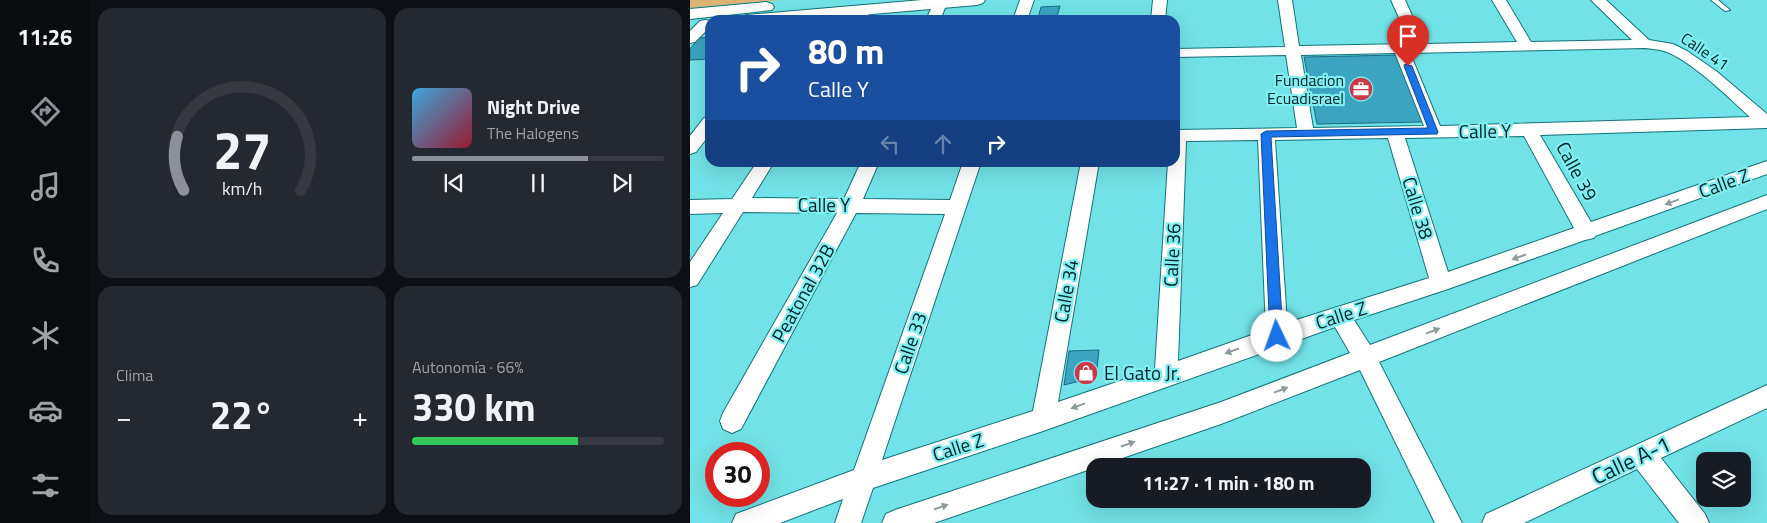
<!DOCTYPE html>
<html lang="es">
<head>
<meta charset="utf-8">
<style>
	:root { --surface:#171b24; --page:#242831; --text:#f1f3f6; --muted:#9ea1a6; --line:#363941; --accent:#8c9099 }
	body { margin:0; font-family:"Titillium Web",sans-serif; background:var(--page); color:var(--text); height:100vh; display:flex; flex-direction:column; font-size:19px; white-space:nowrap }
	* { box-sizing:border-box; margin:0 }
	p { font-size:16px; color:var(--muted) }
	.icon { flex:none; width:28px; height:28px; fill:none; stroke:currentColor; stroke-width:2; stroke-linecap:round; stroke-linejoin:round }
	.map { position:relative; flex:1; overflow:hidden }
	.details { display:flex; flex-direction:column; gap:8px; padding:8px; background:#0d0f14; width:600px }
	.details>* { flex:none }
	.banner { position:absolute; left:15px; top:15px; width:475px; height:152px; border-radius:15px; box-shadow:0 5px 20px #0002; background:#1a4fa0; color:#fff; overflow:hidden }
	.tools { position:absolute; left:1006px; top:452px; display:grid; gap:10px }
	.tools a { display:grid; place-items:center; width:55px; height:55px; border-radius:10px; background:var(--surface); box-shadow:0 5px 20px #0002; font-size:25px }
	.speed { position:absolute; left:15px; top:442px; display:flex; gap:10px; font-size:25px; font-weight:700; text-align:center }
	.speed>* { display:grid; place-content:center; width:65px; height:65px; border-radius:50%; background:var(--surface); box-shadow:0 5px 20px #0002; line-height:1 }
	.speed .limit { border:8px solid #d22; background:#fff; color:#111 }
	.pin { position:absolute; display:grid; place-items:center; width:42px; height:42px; color:#fff; margin:-51px -21px; border-radius:50% 50% 50% 0; rotate:-45deg; box-shadow:0 0 5px #0007 }
	.pin .icon { rotate:45deg }
	.me { position:absolute; width:55px; margin:-28px; rotate:357deg; stroke-linejoin:round; filter:drop-shadow(0 0 4px #0008) }
	.turn { display:flex; align-items:center; gap:18px; height:105px; padding:0 20px; font-size:22px }
	.turn .icon { width:65px; height:65px; stroke-width:2.5 }
	.turn b { display:block; font-size:35px; line-height:42px }
	.lanes { display:flex; align-items:center; height:48px; padding:0 20px; background:#0003; justify-content:center; gap:25px; direction:ltr }
	.lanes .off { opacity:.35 }
	.big { font-size:38px; font-weight:700; line-height:1.1 }
	.details .tile { flex:1; display:flex; flex-direction:column; justify-content:center; gap:8px; min-width:0; padding:0 18px; border-radius:15px; background:var(--page) }
	.details .dial { align-items:center; gap:0 }
	.dial svg { height:130px; overflow:visible; fill:none; stroke:var(--line); stroke-width:7; stroke-linecap:round; text-anchor:middle }
	.dial text { fill:var(--text); stroke:none }
	.song { display:flex; align-items:center; gap:15px }
	.cover { width:60px; height:60px; border-radius:8px; background:linear-gradient(135deg,hsl(200 70% 55%),hsl(350 70% 35%)) }
	.played { height:5px; border-radius:2px; background:linear-gradient(90deg,var(--accent) 70%,var(--line) 70%) }
	.keys { display:flex; justify-content:space-around; direction:ltr }
	.heat { display:flex; justify-content:space-between; align-items:center; font-size:28px; direction:ltr }
	.charge { height:8px; border-radius:4px; background:linear-gradient(90deg,#34c759 66%,var(--line) 0) }
	.details .tiles { flex:1; display:grid; gap:8px; grid-template-columns:repeat(2,1fr) }
	.trip { position:absolute; left:396px; top:458px; width:285px; height:50px; border-radius:15px; background:var(--surface); box-shadow:0 5px 20px #0002; font-weight:700; line-height:50px; text-align:center }
	main { display:flex; flex:1; min-height:0 }
	.dock { display:flex; flex-direction:column; width:90px; justify-content:space-around; align-items:center; background:#090b0e; color:var(--muted) }
	.dock .icon { width:35px; height:35px }
	.dock .current { color:var(--accent) }
	.dock b { font-size:22px; color:var(--text) }
	.map>svg:first-child { display:block }
	.green { fill:#dbb474 }
	.building { fill:#3aa4c1; stroke:#186d82 }
	.lines { fill:none; stroke-linecap:round; stroke-linejoin:round }
	.service-casing { stroke:#127479; stroke-width:2 }
	.minor-casing { stroke:#127479; stroke-width:2 }
	.tertiary-casing { stroke:#127479; stroke-width:2 }
	.service { fill:#fff; fill-rule:evenodd }
	.minor { fill:#fff; fill-rule:evenodd }
	.tertiary { fill:#fff; fill-rule:evenodd }
	.oneway { fill:#8c9b9c }
	.route { fill:#1a73e8; stroke:#114b97 }
	.labels { text-anchor:middle; stroke-width:4.5; stroke-linejoin:round; paint-order:stroke }
	.far-street-label { font-size:16px; fill:#002123; stroke:#7feff4 }
	.far-poi-label { font-size:16px; fill:#002123; stroke:#7feff4; text-anchor:end }
	.street-label { font-size:19px; fill:#002123; stroke:#7feff4 }
	.poi-label { font-size:19px; fill:#002123; stroke:#7feff4; text-anchor:start }
	.near-street-label { font-size:22px; fill:#002123; stroke:#7feff4 }
</style>
</head>
<body>
<main>
<nav class="dock">
<b>11:26</b>
<svg class="icon current" aria-label="directions" viewBox="0 0 24 24"><path d="M12 3l9 9-9 9-9-9zM9 14v-3h6M13 9l2 2-2 2"/></svg>
<svg class="icon" aria-label="music" viewBox="0 0 24 24"><path d="M9 18V5l10-2v13"/><circle cx="6" cy="18" r="3"/><circle cx="16" cy="16" r="3"/></svg>
<svg class="icon" aria-label="phone" viewBox="0 0 24 24"><path d="M5 4h4l2 5-3 2q2 4 5 5l2-3 5 2v4C11 20 4 13 5 4z"/></svg>
<svg class="icon" aria-label="climate" viewBox="0 0 24 24"><path d="M12 3v18M4 7l16 10M4 17L20 7"/></svg>
<svg class="icon" aria-label="car" viewBox="0 0 24 24"><path d="M5 17H2v-5l4-1 3-4h7l3 4 3 1v5h-3M9 17h6M6 11h13"/><circle cx="7" cy="17" r="2"/><circle cx="17" cy="17" r="2"/></svg>
<svg class="icon" aria-label="filters" viewBox="0 0 24 24"><path d="M4 7h16M4 17h16"/><circle cx="9" cy="7" r="2"/><circle cx="15" cy="17" r="2"/></svg>
</nav>
<section class="details">
<div class="tiles">
<div class="tile dial"><svg viewBox="0 0 100 80">
<path d="M14 69A42 42 0 1 1 86 69"/>
<path d="M14 69A42 42 0 0 1 10 36" stroke="#8c9099"/>
<text x="50" y="56" font-size="32" font-weight="700">27</text>
<text x="50" y="72" font-size="11">km/h</text>
</svg></div>
<div class="tile">
<div class="song"><i class="cover"></i><div><b>Night Drive</b><p>The Halogens</p></div></div>
<div class="played"></div>
<div class="keys"><svg class="icon" aria-label="previous" viewBox="0 0 24 24"><path d="M18 5L8 12l10 7zM5 5v14"/></svg><svg class="icon" aria-label="pause" viewBox="0 0 24 24"><path d="M8 5v14M16 5v14"/></svg><svg class="icon" aria-label="next" viewBox="0 0 24 24"><path d="M6 5l10 7-10 7zM19 5v14"/></svg></div>
</div>
<div class="tile"><p>Clima</p>
<div class="heat"><a>−</a><b class="big">22°</b><a>+</a></div>
</div>
<div class="tile"><p>Autonomía · 66%</p><b class="big">330 km</b><div class="charge"></div></div>
</div>
</section>
<div class="map">
<svg width="1077" height="523" viewBox="0 0 1077 523">
	<rect width="100%" height="100%" fill="#71e2e7"/>
	<polygon class="green" points="0,0 91,0 0,8"/>
	<g class="building">
		<polygon points="370,6 367,17 348,18 351,7"/>
		<polygon points="20,37 20,59 0,60 0,49 9,38"/>
		<polygon points="709,55 732,122 627,124 614,57"/>
		<polygon points="409,350 406,377 374,385 379,351"/>
	</g>
	<g class="lines">
		<g class="service-casing">
			<polygon id="service" points="1021,0 1028,0 1040,10 1035,11"/>
		</g>
		<g class="minor-casing">
			<g id="minor">
				<polygon points="245,0 254,0 257,3 250,20 236,20"/>
				<polygon points="330,0 344,0 337,20 323,20"/>
				<polygon points="463,0 477,0 475,20 461,20"/>
				<path d="M 588,0 L 602,0 L 609,46 L 721,44 L 701,0 L 715,0 L 735,44 L 827,42 L 802,0 L 816,0 L 841,42 L 942,40 L 901,0 L 916,0 L 959,40 L 983,44 L 997,51 L 1026,71 L 1077,114 L 1077,128 L 850,135 L 901,222 L 1077,161 L 1077,174 L 905,236 L 904,238 L 895,240 L 758,289 L 664,320 L 680,345 L 1077,195 L 1077,209 L 689,362 L 772,523 L 745,523 L 670,370 L 531,424 L 244,523 L 192,523 L 196,514 L 205,510 L 531,402 L 660,353 L 645,327 L 353,431 L 183,488 L 171,523 L 145,523 L 153,499 L 90,523 L 42,523 L 46,514 L 164,470 L 255,214 L 166,213 L 51,429 L 42,433 L 33,429 L 30,421 L 33,413 L 147,213 L 53,212 L 7,285 L 0,287 L 0,262 L 33,213 L 0,214 L 0,200 L 42,199 L 67,162 L 84,162 L 62,198 L 154,199 L 171,162 L 189,162 L 173,199 L 260,200 L 273,162 L 291,162 L 192,460 L 343,411 L 391,162 L 409,162 L 368,402 L 465,369 L 478,162 L 485,162 L 485,130 L 607,128 L 596,55 L 485,57 L 485,49 L 595,47 ZM 955,48 C 961,49 968,49 974,51 C 1000,59 1040,99 1060,117 L 750,126 L 720,53 ZM 705,53 L 734,126 L 623,128 L 611,55 ZM 834,136 L 884,228 L 758,272 L 715,138 ZM 698,138 L 739,278 L 597,323 L 585,140 ZM 568,140 L 576,330 L 488,361 L 496,141 Z"/>
				<polygon points="175,5 182,9 175,20 161,20 170,6"/>
				<polygon points="15,20 20,21 20,27 5,42 0,43 0,31 10,21"/>
				<polygon points="20,117 20,134 6,152 0,154 0,136 14,118"/>
				<polygon points="1077,385 1077,408 971,458 1015,514 1019,523 989,523 947,469 834,523 792,523 796,514"/>
			</g>
		</g>
		<g class="tertiary-casing">
			<g id="tertiary">
				<polygon points="232,0 295,0 293,3 287,5 113,20 49,20 51,17 57,15"/>
				<polygon points="76,2 82,4 84,7 82,10 0,19 0,9"/>
			</g>
		</g>
		<use href="#service" class="service"/>
		<use href="#minor" class="minor"/>
		<use href="#tertiary" class="tertiary"/>
	</g>
	<defs><path id="oneway-solid" d="M-6-.8H1V-3.2L6.5 0L1 3.2V.8H-6Z" transform="scale(1.25)"/></defs>
	<g class="oneway">
		<use href="#oneway-solid" transform="translate(982 202) rotate(160)"/>
		<use href="#oneway-solid" transform="translate(829 257) rotate(161)"/>
		<use href="#oneway-solid" transform="translate(743 331) rotate(-21)"/>
		<use href="#oneway-solid" transform="translate(542 351) rotate(161)"/>
		<use href="#oneway-solid" transform="translate(591 390) rotate(-21)"/>
		<use href="#oneway-solid" transform="translate(388 406) rotate(160)"/>
		<use href="#oneway-solid" transform="translate(438 444) rotate(-19)"/>
		<use href="#oneway-solid" transform="translate(251 507) rotate(-19)"/>
	</g>
	<polygon class="route" points="715,64 722,66 748,132 747,134 581,137 593,336 591,340 587,341 582,340 580,336 571,134 576,131 738,128 714,66"/>
	<defs>
		<g id="office-disc" transform="scale(1.25)"><circle r="9.5" fill="#c93949" stroke="#7feff4"/><path d="M-6-3h4V-5.5h4V-3h4V5H-6ZM-1-4.5V-3h2v-1.5ZM-6 0V1H6V0Z" fill="#fff"/></g>
		<g id="shop-disc" transform="scale(1.25)"><circle r="9.5" fill="#c93949" stroke="#7feff4"/><path d="M-5-2.5h2.3a2.7 3.5 0 0 1 5.4 0H5L5.5 6h-11ZM-1.5-2.5h3a1.5 2.3 0 0 0-3 0Z" fill="#fff"/></g>
	</defs>
	<g fill-rule="evenodd">
		<use href="#office-disc" x="671" y="89"/>
		<use href="#shop-disc" x="396" y="373"/>
	</g>
	<g class="labels">
		<g class="far-street-label">
			<text transform="translate(1015 51) rotate(34)" y="6">Calle 41</text>
		</g>
		<g class="far-poi-label">
			<text x="654" y="86">Fundacion<tspan x="654" dy="18">Ecuadisrael</tspan></text>
		</g>
		<g class="street-label">
			<text transform="translate(795 131) rotate(-1)" y="7">Calle Y</text>
			<text transform="translate(887 171) rotate(61)" y="7">Calle 39</text>
			<text transform="translate(1034 183) rotate(-20)" y="7">Calle Z</text>
			<text x="134" y="212">Calle Y</text>
			<text transform="translate(728 208) rotate(73)" y="7">Calle 38</text>
			<text transform="translate(482 255) rotate(-87)" y="7">Calle 36</text>
			<text transform="translate(376 291) rotate(-80)" y="7">Calle 34</text>
			<text transform="translate(113 293) rotate(-61)" y="7">Peatonal 32B</text>
			<text transform="translate(651 315) rotate(-18)" y="7">Calle Z</text>
			<text transform="translate(220 343) rotate(-71)" y="7">Calle 33</text>
			<text transform="translate(268 447) rotate(-18)" y="7">Calle Z</text>
		</g>
		<g class="poi-label">
			<text x="414" y="380">El Gato Jr.</text>
		</g>
		<g class="near-street-label">
			<text transform="translate(941 460) rotate(-25)" y="8">Calle A-1</text>
		</g>
	</g>
</svg>
<div class="tools">
<a><svg class="icon" aria-label="layers" viewBox="0 0 24 24"><path d="M12 4l9 5-9 5-9-5zM3 14l9 5 9-5"/></svg></a>
</div>
<div class="speed"><div class="limit">30</div></div>
<div class="pin" style="left:718px;top:66px;background:#d93025"><svg class="icon" aria-label="arrive" viewBox="0 0 24 24"><path d="M6 21V4h12l-3 4 3 4H6"/></svg></div>
<svg class="me" style="left:587px;top:336px" viewBox="-20 -20 40 40"><circle r="19" fill="#fff"/><path d="M0-13L10 11 0 6-10 11z" fill="#1a73e8"/></svg>
<div class="trip">11:27 · 1 min · 180 m</div>
<div class="banner">
<div class="turn"><svg class="icon" aria-label="right" viewBox="0 0 24 24"><path d="M7 20v-9h11M14 6l5 5-5 5"/></svg><div><b>80 m</b>Calle Y</div></div>
<div class="lanes"><svg class="icon off" aria-label="left" viewBox="0 0 24 24"><path d="M17 20v-9H6M10 6l-5 5 5 5"/></svg><svg class="icon off" aria-label="ahead" viewBox="0 0 24 24"><path d="M12 20V5M6 11l6-6 6 6"/></svg><svg class="icon" aria-label="right" viewBox="0 0 24 24"><path d="M7 20v-9h11M14 6l5 5-5 5"/></svg></div>
</div>
</div>
</main>
</body>
</html>
